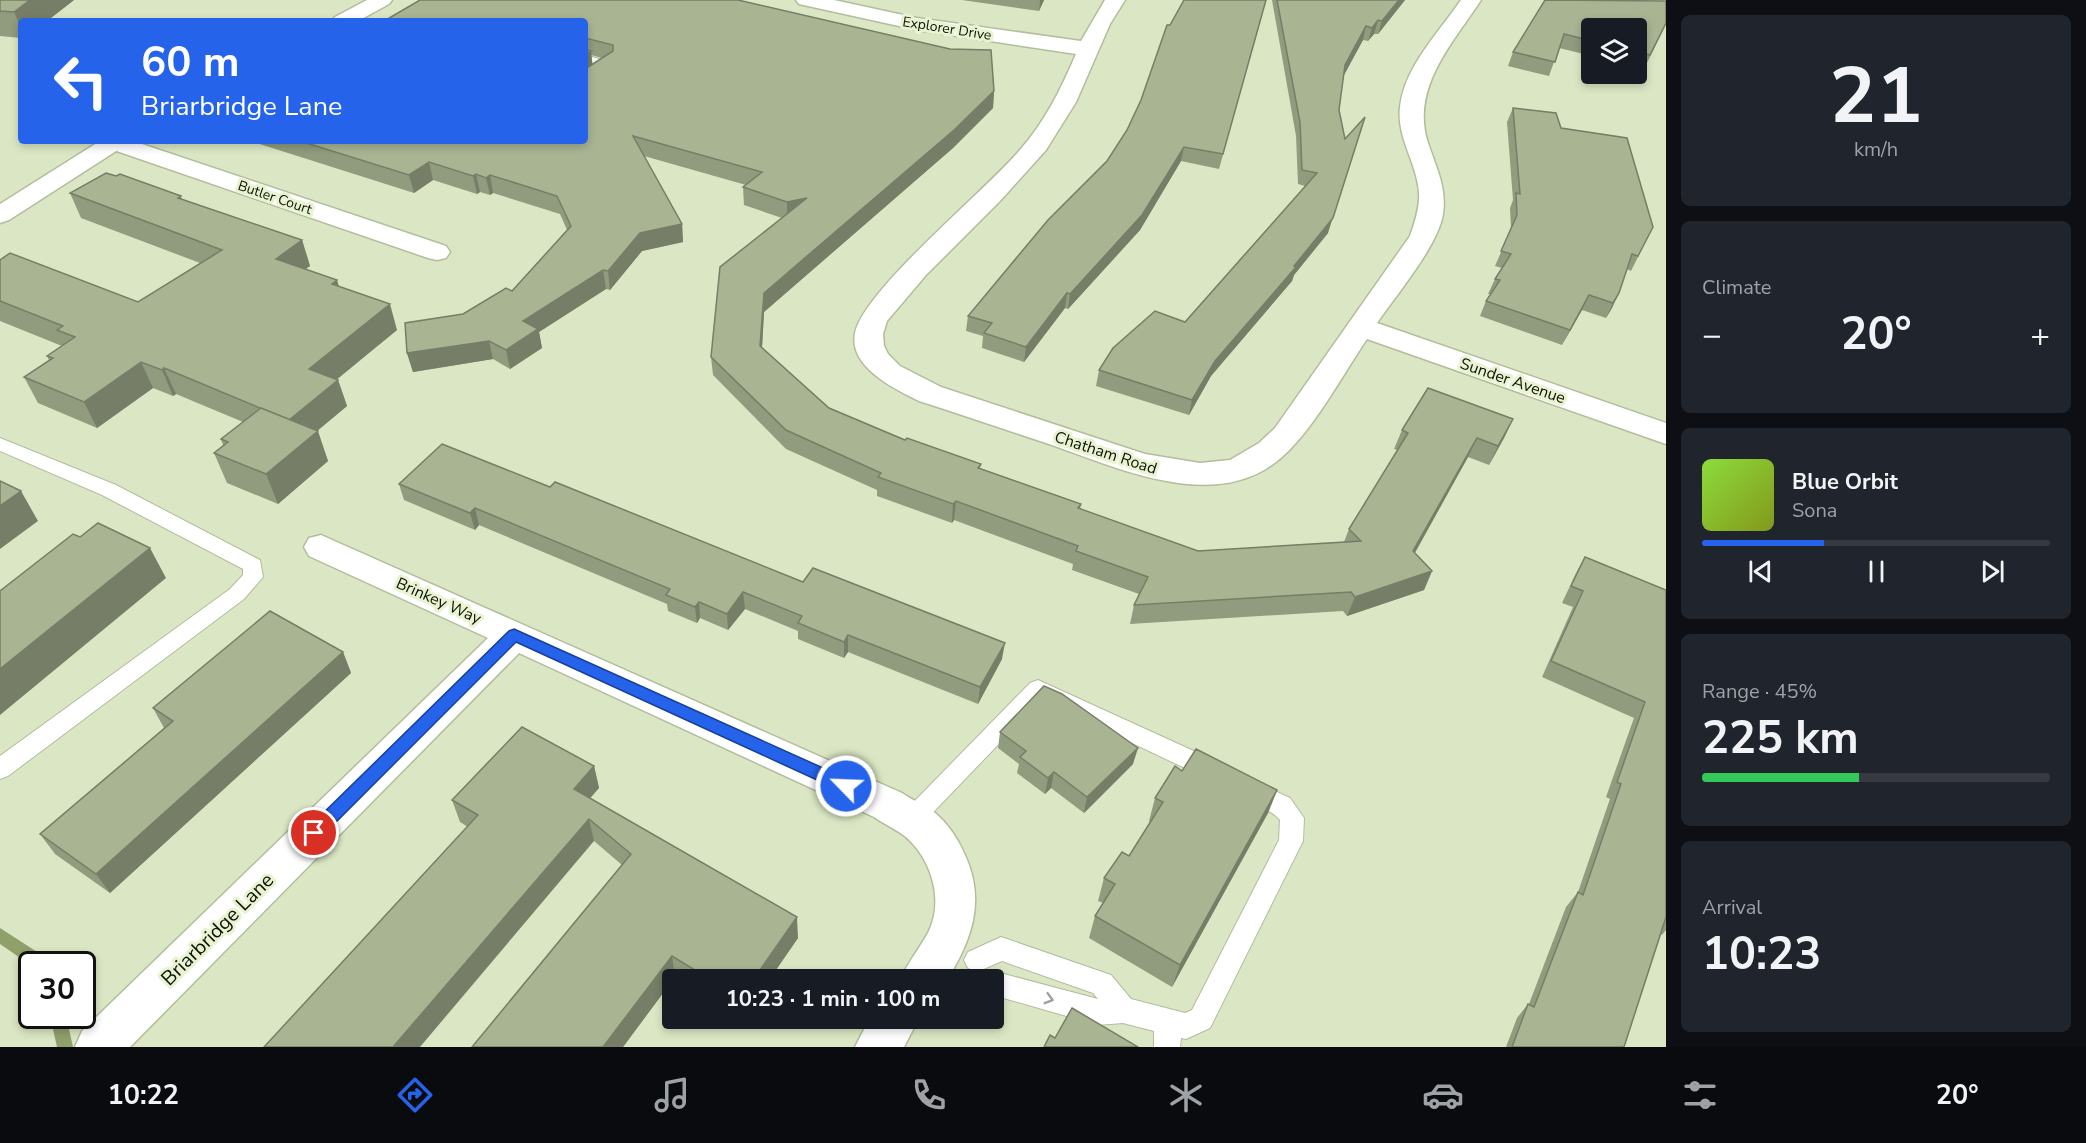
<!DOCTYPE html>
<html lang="en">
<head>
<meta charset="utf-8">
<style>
	:root { --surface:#171b24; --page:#20242c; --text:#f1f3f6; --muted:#9ea1a6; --line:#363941; --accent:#2563eb }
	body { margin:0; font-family:"Nunito Sans",sans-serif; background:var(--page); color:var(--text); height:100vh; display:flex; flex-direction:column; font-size:22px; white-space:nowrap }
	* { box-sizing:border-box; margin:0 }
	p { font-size:20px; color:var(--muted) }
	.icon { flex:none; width:33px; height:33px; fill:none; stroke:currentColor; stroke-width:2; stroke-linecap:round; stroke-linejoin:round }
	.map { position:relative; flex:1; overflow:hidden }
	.details { display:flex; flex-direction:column; gap:15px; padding:15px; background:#0d0f14; width:420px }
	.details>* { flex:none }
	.top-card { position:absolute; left:18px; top:18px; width:570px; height:126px; border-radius:6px; box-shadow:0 3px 9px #0003; background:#2563eb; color:#fff; overflow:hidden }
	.fabs { position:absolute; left:1581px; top:18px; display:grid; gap:12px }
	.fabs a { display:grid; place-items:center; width:66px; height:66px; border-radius:6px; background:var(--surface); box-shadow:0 3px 9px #0003; font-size:30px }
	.speed { position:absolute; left:18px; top:951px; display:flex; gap:12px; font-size:30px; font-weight:700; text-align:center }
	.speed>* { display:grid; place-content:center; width:78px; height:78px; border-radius:50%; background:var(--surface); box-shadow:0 3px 9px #0003; line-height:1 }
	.speed .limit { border:3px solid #111; border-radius:9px; background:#fff; color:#111 }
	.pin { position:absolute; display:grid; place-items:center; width:51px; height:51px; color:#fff; margin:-26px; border:3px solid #fff; border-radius:50%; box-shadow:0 2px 6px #0007 }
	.me { position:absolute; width:66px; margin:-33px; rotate:294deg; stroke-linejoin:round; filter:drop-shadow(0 0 4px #0008) }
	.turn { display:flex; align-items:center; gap:21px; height:126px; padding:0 24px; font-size:27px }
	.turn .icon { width:78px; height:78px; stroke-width:2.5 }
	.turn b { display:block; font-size:42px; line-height:51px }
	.big { font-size:45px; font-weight:700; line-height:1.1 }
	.details .card { flex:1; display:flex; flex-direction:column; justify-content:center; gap:9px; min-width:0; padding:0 21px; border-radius:9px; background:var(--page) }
	.details .dial { align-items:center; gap:0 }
	.dial b { font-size:78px; line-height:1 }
	.song { display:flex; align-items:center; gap:18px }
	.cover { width:72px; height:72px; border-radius:9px; background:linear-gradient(135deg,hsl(90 70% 55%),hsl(70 70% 35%)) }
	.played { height:6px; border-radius:3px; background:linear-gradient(90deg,var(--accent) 35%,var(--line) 35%) }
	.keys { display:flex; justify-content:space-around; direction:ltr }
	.heat { display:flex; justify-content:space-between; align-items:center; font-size:33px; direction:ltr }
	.charge { height:9px; border-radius:4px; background:linear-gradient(90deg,#34c759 45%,var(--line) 0) }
	.trip { position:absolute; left:662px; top:969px; width:342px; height:60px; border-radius:6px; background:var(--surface); box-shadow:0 3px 9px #0003; font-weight:700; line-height:60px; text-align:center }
	.dock { display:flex; height:96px; justify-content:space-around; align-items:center; background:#090b0e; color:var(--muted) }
	.dock .icon { width:42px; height:42px }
	.dock .active { color:var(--accent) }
	.dock b { font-size:27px; color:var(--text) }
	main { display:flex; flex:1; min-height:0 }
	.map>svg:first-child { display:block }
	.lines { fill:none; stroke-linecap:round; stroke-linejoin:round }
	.stream { fill:#90a06b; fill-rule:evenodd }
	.service-casing { stroke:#b2bd9b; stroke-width:2 }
	.minor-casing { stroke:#b2bd9b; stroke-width:3 }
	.tertiary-casing { stroke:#b2bd9b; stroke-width:3 }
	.service { fill:#fff; fill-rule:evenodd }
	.minor { fill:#fff; fill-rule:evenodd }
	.tertiary { fill:#fff; fill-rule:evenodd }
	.wall { fill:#919b7e; fill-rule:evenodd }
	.shaded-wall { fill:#767e67 }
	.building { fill:#a9b493; stroke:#767e67; stroke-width:1.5 }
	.oneway { stroke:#9fa19c }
	.route { fill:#2563eb; stroke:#184099; stroke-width:1.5 }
	.labels { text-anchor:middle; stroke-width:6; stroke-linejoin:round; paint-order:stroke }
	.far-street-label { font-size:14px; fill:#101308; stroke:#e8f4d1 }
	.street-label { font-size:16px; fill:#101308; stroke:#e8f4d1 }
	.near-street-label { font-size:20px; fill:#101308; stroke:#e8f4d1 }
</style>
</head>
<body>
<main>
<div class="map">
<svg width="1666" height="1047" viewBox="0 0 1666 1047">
	<rect width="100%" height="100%" fill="#dbe7c4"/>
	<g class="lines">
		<g class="stream">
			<polygon points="0,928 48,959 50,964 32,966 0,944"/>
			<polygon points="50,1016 66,1016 73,1047 57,1047"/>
		</g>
		<g class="service-casing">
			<g id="service">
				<polygon points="585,55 613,63 614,66 585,86 585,76 598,67 585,63"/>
				<polygon points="0,438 116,485 260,560 263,577 244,599 8,776 0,779 0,756 230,589 243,575 243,569 102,495 0,451"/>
				<polygon points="1038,680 1220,763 1224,770 1220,777 1212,780 1204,777 1041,700 919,827 911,830 903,827 899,820 903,813 1030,683"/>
				<path d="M 1249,779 L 1290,798 L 1304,818 L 1303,841 L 1210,1028 L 1186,1039 L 1181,1038 L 1180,1047 L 1154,1047 L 1154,1031 L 1123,1023 L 1098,1025 L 993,995 L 993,980 L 981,980 L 984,974 L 993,971 L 1098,999 L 1093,993 L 1002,961 L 977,972 L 968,968 L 964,960 L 968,952 L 1001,937 L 1111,975 L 1131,999 L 1185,1013 L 1192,1010 L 1279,840 L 1280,820 C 1269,806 1245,805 1237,789 L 1241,782 Z"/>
			</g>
		</g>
		<g class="minor-casing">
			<g id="minor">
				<path d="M 796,0 L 834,0 L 917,18 L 1081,41 L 1105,0 L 1125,0 L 1110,24 L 1076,102 L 1046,150 L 1000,201 L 926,275 L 887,321 L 883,334 L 884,346 L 888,354 L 900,366 L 941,387 L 1145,454 L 1200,463 L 1230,460 L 1259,443 L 1275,428 L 1410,236 C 1414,224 1418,213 1419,200 C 1421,168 1396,140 1400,107 C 1404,67 1440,31 1461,0 L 1481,0 C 1453,43 1410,88 1428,143 C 1436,167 1447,188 1443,214 C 1438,246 1396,295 1377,323 L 1666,423 L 1666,444 L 1367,339 C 1343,374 1314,429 1282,457 C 1217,515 1118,468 1049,444 C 1006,430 963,415 919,401 C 895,389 848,367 855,333 C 864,290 985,191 1019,151 C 1045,122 1061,89 1076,54 L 917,30 L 799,4 Z"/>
				<polygon points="133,141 446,246 450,252 446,258 437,260 428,258 105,147 101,142"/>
				<path d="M 321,535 L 902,793 C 912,800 924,805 934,812 C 947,823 957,837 964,853 C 986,899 973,938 947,980 L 900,980 C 908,962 920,948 929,931 C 944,899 931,859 906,837 C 896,829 884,824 874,817 L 519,653 L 130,1047 L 75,1047 L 82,1031 L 488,638 L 309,556 L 304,547 L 309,538 Z"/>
				<polygon points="870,1018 919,1018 904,1047 855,1047"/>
			</g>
		</g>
		<g class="tertiary-casing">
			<g id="tertiary">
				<polygon points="367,0 392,0 389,4 358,21 332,21 335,17"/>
				<polygon points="100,141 128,141 124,146 9,220 0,223 0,204"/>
			</g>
		</g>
		<use href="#service" class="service"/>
		<use href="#minor" class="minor"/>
		<use href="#tertiary" class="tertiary"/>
	</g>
	<g class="wall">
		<polygon points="0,0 74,0 47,21 21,21 21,38 0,36"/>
		<path d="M 420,0 L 738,0 L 950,49 L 991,50 L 994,91 L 993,108 L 953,148 L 764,312 L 762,348 L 829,408 L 905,440 L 907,438 L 981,464 L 980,468 L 1081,504 L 1080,509 L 1198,551 L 1344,542 L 1349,529 L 1398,450 L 1394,449 L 1402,430 L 1428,388 L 1513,419 L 1504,438 L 1489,465 L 1468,457 L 1415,553 L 1432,571 L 1424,590 L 1347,616 L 1343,611 L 1130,624 L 1134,605 L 1139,594 L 1072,570 L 1073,564 L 954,520 L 952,523 L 877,496 L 877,490 L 786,449 L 713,375 L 711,357 L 720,267 L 782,218 L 744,205 L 743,187 L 746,185 L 644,156 L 682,224 L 683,242 L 642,251 L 610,290 L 606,289 L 539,332 L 542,348 L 510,369 L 493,359 L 413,372 L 407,353 L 405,323 L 463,314 L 506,288 L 512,291 L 567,230 L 560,214 L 493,193 L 490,195 L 480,192 L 477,194 L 433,180 L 414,193 L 250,141 L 430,141 L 437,143 L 440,141 L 585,141 L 585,21 L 384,21 ZM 591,55 L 602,58 L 592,64 Z"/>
		<polygon points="962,0 1044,0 1039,11"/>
		<polygon points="1184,0 1266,0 1219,169 1181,161 1140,230 1068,309 1065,308 1024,362 982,348 983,336 966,331 968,316 1107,161 1127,130 1141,100 1170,25"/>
		<polygon points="1272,0 1405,0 1378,34 1374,34 1368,41 1363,40 1344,74 1339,110 1328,233 1294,275 1292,281 1211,376 1189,415 1096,386 1099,370 1185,322 1305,186 1298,184 1296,136"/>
		<polygon points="1545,0 1666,1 1666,24 1644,69 1636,67 1636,28 1592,28 1592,56 1559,48 1549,76 1508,66 1513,52"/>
		<polygon points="1513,108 1561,128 1653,227 1631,271 1627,269 1612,308 1606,318 1582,310 1562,345 1480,316 1486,301 1491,294 1488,294 1495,279 1502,268 1495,266 1511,229 1510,208 1513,200 1507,122"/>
		<polygon points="70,193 181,196 182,199 302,240 310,266 305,269 339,287 397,330 336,379 338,380 347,406 317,431 328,461 278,504 227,483 214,453 223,445 221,439 243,422 176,394 173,396 153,388 97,428 38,403 24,377 49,360 47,356 62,346 0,321 0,260 138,302 200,263 81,218"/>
		<polygon points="399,484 550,487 803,582 1002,659 978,704 848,652 844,658 798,639 798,631 745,609 728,630 700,618 697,623 668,611 667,604 479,525 475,530 404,500"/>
		<polygon points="1585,557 1666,590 1666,930 1662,935 1661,934 1624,1047 1506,1047 1517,1018 1528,1004 1529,1004 1566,907 1578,892 1610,799 1606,797 1634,718 1542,677 1573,607 1562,603 1576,573"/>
		<polygon points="343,652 351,673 110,893 55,854 40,834 164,728 153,708"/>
		<polygon points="1000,732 1133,764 1084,813 1051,788 1045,794 1017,773 1019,764 998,748"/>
		<polygon points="594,766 599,788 590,798 798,938 769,980 680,980 675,976 672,980 672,981 623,1047 622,865 594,841 468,827 460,822 452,800"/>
		<polygon points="1182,771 1277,790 1268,813 1172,987 1089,938 1095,916 1103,903 1098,901 1104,878 1129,856 1150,822 1149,821 1155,798"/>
	</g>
	<g class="shaded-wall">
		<polygon points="30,0 74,0 47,21 21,21 21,28 14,12"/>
		<polygon points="1040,0 1044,0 1039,11 1040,1"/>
		<polygon points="1399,0 1405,0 1378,34 1382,21"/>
		<polygon points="1378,20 1374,34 1368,41 1372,28"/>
		<polygon points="1366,26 1363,40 1342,79 1345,65"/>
		<polygon points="591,51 593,68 586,73 585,55"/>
		<polygon points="994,91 993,108 953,148 764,312 761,365 760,346 764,293"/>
		<polygon points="1365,117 1328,233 1294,275 1292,281 1211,376 1189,415 1192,400 1215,361 1294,266"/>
		<polygon points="1184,147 1181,161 1140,230 1068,309 1070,294"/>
		<polygon points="429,162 433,180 414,193 409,175"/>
		<polygon points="476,174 480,192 477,194 473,176"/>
		<polygon points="490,175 493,193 490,195 486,178"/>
		<polygon points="807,198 787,220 787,202"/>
		<polygon points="682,224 683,242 642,251 610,290 608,271 640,233"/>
		<polygon points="302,240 310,266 284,284 276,259"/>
		<polygon points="603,270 606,289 539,332 542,348 510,369 506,350 523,321"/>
		<polygon points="337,280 345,306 332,284"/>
		<polygon points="1067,293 1065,308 1024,362 1026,347"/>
		<polygon points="1619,293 1612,308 1606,318 1613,303"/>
		<polygon points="1589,295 1582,310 1562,345 1570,330"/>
		<polygon points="390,304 397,330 318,395 309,369"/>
		<polygon points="489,341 493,359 413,372 407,353"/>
		<polygon points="141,362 153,388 97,428 84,402"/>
		<polygon points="164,368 176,394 173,396 162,370"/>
		<polygon points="338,380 347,406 299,446 289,420"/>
		<polygon points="1513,419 1504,438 1489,465 1498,446"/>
		<polygon points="318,431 328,461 278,504 266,474"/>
		<polygon points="1477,438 1468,457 1405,570 1413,551"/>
		<polygon points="21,491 38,521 0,549 0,506"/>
		<polygon points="956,501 954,520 952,523 953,504"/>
		<polygon points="475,508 479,525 475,530 470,513"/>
		<polygon points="150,548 166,578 0,715 0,669"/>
		<polygon points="1432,571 1424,590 1347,616 1355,597"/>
		<polygon points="743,592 745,609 728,630 727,614"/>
		<polygon points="699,602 700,618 697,623 695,607"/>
		<polygon points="848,635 848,652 844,658 844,642"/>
		<polygon points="1005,643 1002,659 978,704 980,687"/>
		<polygon points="343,652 351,673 110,893 96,874"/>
		<polygon points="1138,748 1133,764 1084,813 1087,797"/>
		<polygon points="594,766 599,788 579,811 574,789"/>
		<polygon points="1054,772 1051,788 1045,794 1048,778"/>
		<polygon points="1277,790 1268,813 1172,987 1180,965"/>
		<polygon points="589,819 594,841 420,1047 393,1047"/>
		<polygon points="797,917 798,938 769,980 753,980"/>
		<polygon points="672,956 675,976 672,980 672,981 623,1047 603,1047"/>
	</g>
	<g class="building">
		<polygon points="0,0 30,0 14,12 0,11"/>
		<polygon points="420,0 738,0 950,49 991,50 994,91 954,130 764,293 760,346 829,408 905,440 907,438 981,464 978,468 1081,504 1078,508 1198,551 1361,541 1349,529 1408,433 1402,430 1428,388 1513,419 1498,446 1477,438 1413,551 1432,571 1355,597 1351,592 1134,605 1148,577 1076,551 1078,546 956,501 953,504 878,477 881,473 786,430 711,357 720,267 807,198 787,202 743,187 762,172 633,136 682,224 640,233 608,271 603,270 523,321 538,329 506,350 489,341 407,353 405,323 463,314 506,288 512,291 571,226 557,196 490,175 486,178 476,174 473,176 429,162 409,175 300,141 430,141 437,143 440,141 585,141 585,69 613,51 613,45 585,38 585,21 384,21"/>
		<polygon points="1184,0 1266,0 1223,154 1184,147 1142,215 1070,294 1067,293 1026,347 984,333 992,323 968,316 1048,220 1107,161 1127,130 1141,100 1167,25 1170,25"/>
		<polygon points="1277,0 1399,0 1382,21 1378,20 1372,28 1366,26 1345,65 1339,110 1345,139 1365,117 1333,218 1294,266 1296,267 1215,361 1192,400 1099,370 1113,348 1155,311 1185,322 1317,173 1302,170 1300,122"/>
		<polygon points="1545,0 1666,1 1666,23 1650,55 1636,51 1636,28 1592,28 1592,41 1564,34 1555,62 1513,52"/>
		<polygon points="585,49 591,51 585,55"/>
		<polygon points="1513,108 1556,113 1561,128 1627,138 1653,227 1638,256 1632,254 1619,293 1613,303 1589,295 1570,330 1486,301 1500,280 1495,279 1511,254 1501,251 1517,215 1516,193 1520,194"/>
		<polygon points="106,173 116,176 120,174 181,196 178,198 302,240 276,259 337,280 332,284 390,304 309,369 338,380 289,420 164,368 162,370 141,362 84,402 24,377 53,358 47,356 75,337 57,330 63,326 0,301 0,260 10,253 138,302 222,250 70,193"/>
		<polygon points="261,408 318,431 266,474 214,453 228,442 221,439"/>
		<polygon points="442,444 550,487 555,482 803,582 813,568 1005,643 980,687 848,635 844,642 798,623 802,616 743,592 727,614 699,602 695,607 666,595 670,589 475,508 470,513 399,484"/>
		<polygon points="0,481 21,491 0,506"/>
		<polygon points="98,523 150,548 0,669 0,591 73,534 80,537"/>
		<polygon points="1585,557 1666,590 1666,917 1624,1047 1512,1047 1528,1004 1534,1007 1578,892 1583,895 1621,784 1617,782 1645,702 1551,661 1583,591 1571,586"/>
		<polygon points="270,611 343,652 96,874 40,834 173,721 153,708"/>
		<polygon points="1044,686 1062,694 1138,748 1087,797 1054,772 1048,778 1020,757 1026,751 1000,732"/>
		<polygon points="522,727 594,766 574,789 797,917 753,980 711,980 672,956 603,1047 472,1047 631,854 589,819 393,1047 264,1047 478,815 452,800"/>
		<polygon points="1196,749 1277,790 1180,965 1095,916 1115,884 1104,878 1122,852 1129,856 1163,802 1155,798 1175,766 1182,771"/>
		<polygon points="1072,1008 1138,1047 1044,1047 1050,1035 1055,1038"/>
	</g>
	<defs><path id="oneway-chevron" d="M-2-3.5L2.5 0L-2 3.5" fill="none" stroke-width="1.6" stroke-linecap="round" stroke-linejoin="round" transform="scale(1.5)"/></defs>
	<use class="oneway" href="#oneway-chevron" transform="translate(1049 999) rotate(16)"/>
	<polygon class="route" points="514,629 852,781 855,786 852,791 841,791 516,642 320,838 314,840 308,838 306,833 308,828 509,631"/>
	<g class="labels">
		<g class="far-street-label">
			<text transform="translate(947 28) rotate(9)" y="5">Explorer Drive</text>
			<text transform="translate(275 197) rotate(19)" y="5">Butler Court</text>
		</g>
		<g class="street-label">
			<text transform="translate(1513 380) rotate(19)" y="6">Sunder Avenue</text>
			<text transform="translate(1106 452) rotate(18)" y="6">Chatham Road</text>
			<text transform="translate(439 600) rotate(24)" y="6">Brinkey Way</text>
		</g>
		<g class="near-street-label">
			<text transform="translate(217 929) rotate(-45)" y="7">Briarbridge Lane</text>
		</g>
	</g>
</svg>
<div class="fabs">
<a><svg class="icon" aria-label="layers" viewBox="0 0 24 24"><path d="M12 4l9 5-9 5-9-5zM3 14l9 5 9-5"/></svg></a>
</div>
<div class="speed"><div class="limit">30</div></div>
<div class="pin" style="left:314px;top:833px;background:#d93025"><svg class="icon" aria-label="arrive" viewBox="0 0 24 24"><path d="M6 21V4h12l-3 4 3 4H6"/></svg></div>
<svg class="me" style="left:846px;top:786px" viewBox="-20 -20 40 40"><circle r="17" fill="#2563eb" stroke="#fff" stroke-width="3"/><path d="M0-11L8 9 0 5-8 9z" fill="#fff"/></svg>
<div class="trip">10:23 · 1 min · 100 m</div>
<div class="top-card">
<div class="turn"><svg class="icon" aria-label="left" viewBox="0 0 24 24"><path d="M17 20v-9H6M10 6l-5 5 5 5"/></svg><div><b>60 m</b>Briarbridge Lane</div></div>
</div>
</div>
<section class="details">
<div class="card dial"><b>21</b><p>km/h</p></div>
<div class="card"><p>Climate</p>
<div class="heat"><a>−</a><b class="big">20°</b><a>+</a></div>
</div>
<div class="card">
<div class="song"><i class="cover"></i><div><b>Blue Orbit</b><p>Sona</p></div></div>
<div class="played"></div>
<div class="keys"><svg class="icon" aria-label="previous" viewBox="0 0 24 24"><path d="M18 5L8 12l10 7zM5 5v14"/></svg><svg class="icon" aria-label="pause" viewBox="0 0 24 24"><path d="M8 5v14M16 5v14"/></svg><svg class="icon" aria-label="next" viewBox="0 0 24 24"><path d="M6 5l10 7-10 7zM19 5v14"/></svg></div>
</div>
<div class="card"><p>Range · 45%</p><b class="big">225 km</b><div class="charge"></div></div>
<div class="card"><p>Arrival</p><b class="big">10:23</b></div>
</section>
</main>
<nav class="dock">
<b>10:22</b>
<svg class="icon active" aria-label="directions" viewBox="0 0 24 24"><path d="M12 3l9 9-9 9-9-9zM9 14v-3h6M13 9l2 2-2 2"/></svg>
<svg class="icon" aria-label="music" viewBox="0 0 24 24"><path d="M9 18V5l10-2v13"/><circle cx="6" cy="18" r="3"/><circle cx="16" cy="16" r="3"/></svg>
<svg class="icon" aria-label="phone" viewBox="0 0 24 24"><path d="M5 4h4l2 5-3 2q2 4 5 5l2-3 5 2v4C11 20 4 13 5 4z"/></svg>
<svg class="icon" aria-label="climate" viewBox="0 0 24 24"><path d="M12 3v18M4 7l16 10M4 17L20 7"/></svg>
<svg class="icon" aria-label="car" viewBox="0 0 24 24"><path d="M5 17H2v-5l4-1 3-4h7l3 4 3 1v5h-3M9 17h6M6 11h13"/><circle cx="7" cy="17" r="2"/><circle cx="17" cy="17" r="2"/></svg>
<svg class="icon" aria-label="filters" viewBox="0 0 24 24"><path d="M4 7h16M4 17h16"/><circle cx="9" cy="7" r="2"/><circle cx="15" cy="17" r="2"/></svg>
<b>20°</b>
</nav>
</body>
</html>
